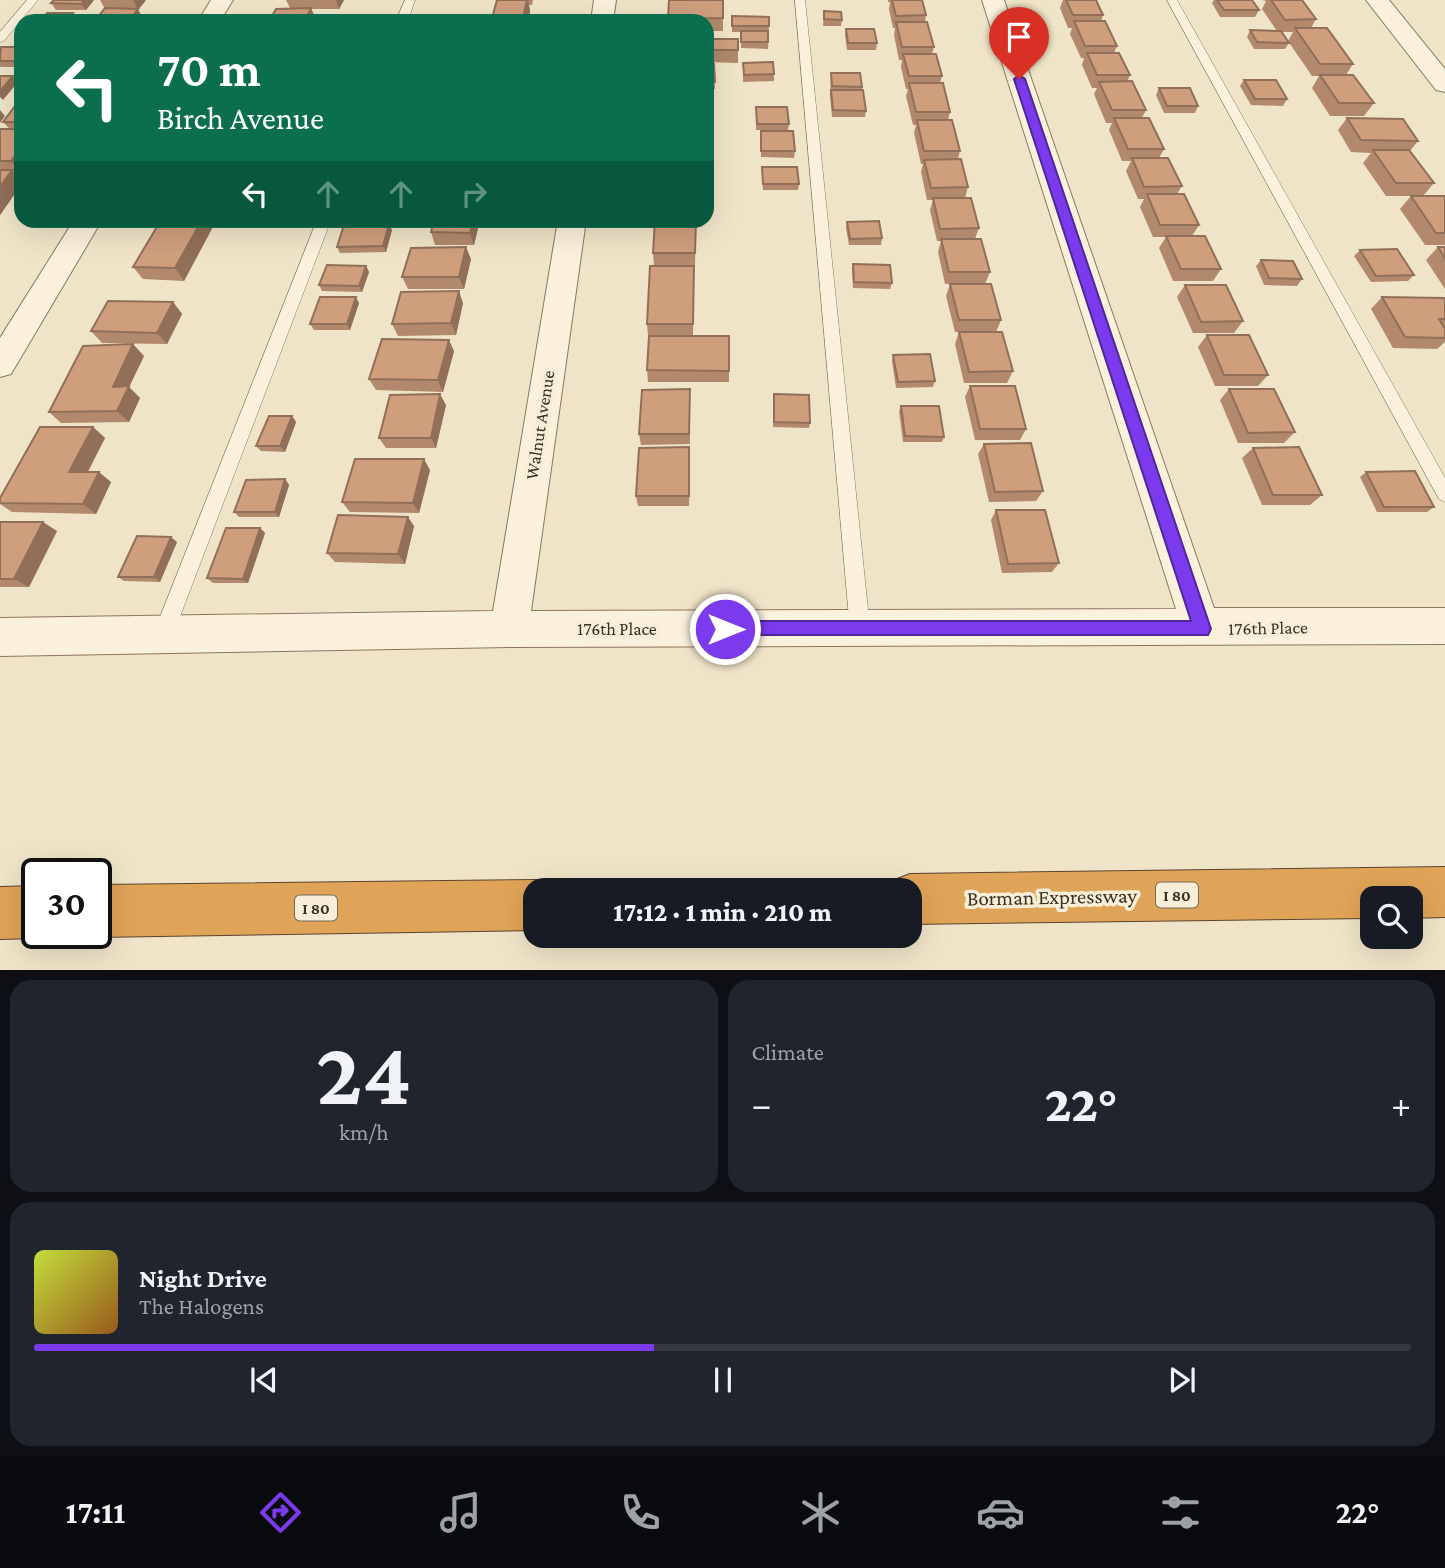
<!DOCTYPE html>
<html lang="en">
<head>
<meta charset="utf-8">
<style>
	:root { --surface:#171b24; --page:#20242c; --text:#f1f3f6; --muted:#9ea1a6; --line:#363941; --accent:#7c3aed }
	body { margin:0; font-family:"Crimson Pro",serif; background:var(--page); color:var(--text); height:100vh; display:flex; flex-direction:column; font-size:26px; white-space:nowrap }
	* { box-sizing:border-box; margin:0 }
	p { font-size:23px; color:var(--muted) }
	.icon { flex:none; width:38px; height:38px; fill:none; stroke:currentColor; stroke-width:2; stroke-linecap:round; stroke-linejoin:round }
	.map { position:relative; height:970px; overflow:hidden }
	.details { display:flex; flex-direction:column; gap:10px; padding:10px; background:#0d0f14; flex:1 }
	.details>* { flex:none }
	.guide { position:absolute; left:14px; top:14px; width:700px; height:214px; border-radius:21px; box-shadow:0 7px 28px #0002; background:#0b6e4f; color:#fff; overflow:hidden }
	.buttons { position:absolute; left:1360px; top:886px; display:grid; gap:14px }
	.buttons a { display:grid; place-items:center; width:63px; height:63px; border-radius:14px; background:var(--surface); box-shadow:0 7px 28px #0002; font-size:35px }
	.speed { position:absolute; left:21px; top:858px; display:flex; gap:14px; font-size:35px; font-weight:700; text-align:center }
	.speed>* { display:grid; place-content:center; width:91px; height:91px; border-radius:50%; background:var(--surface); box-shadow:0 7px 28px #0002; line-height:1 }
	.speed .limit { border:4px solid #111; border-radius:10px; background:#fff; color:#111 }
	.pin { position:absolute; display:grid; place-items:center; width:60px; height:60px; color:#fff; margin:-72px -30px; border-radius:50% 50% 50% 0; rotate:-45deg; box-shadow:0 0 7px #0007 }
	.pin .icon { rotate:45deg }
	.me { position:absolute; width:77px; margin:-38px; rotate:90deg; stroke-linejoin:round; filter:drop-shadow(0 0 5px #0008) }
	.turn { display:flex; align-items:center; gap:24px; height:147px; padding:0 28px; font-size:32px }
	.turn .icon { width:91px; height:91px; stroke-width:2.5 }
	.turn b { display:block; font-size:49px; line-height:60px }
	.lanes { display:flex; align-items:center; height:66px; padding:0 28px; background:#0003; justify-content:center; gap:35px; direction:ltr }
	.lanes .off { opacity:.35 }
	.big { font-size:52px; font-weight:800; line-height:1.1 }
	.details .tile { flex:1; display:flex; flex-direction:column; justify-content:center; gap:10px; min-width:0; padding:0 24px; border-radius:21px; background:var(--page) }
	.details .dial { align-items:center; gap:0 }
	.dial b { font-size:91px; line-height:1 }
	.song { display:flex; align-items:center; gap:21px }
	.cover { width:84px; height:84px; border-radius:10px; background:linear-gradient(135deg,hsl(70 70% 55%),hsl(30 70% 35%)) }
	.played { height:7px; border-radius:4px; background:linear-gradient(90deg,var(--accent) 45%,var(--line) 45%) }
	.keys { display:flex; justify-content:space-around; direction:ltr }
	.heat { display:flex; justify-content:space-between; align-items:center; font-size:38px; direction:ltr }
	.details .tiles { flex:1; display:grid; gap:10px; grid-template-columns:1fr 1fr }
	.tile:last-child { grid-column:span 2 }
	.trip { position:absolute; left:523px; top:878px; width:399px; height:70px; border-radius:21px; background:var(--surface); box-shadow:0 7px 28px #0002; font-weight:800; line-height:70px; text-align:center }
	.dock { display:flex; height:112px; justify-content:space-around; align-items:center; background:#090b0e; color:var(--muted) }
	.dock .icon { width:49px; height:49px }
	.dock .current { color:var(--accent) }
	.dock b { font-size:32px; color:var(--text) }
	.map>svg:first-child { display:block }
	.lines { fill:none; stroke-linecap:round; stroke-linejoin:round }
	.service-casing { stroke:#8d765c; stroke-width:1 }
	.minor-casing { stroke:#8d765c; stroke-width:2 }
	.motorway-casing { stroke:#5b4430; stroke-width:2 }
	.service { fill:#faf1dc; fill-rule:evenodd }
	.minor { fill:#faf1dc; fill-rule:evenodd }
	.motorway { fill:#e0a458; fill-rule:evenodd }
	.wall { fill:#b2896c }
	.shaded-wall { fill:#916f58 }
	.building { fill:#cf9f7d; stroke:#916f58; stroke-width:2 }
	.route { fill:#7c3aed; stroke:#51269a; stroke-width:2 }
	.labels { text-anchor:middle; stroke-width:7; stroke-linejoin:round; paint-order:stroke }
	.shield { fill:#f7eed8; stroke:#756857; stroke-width:2 }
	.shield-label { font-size:16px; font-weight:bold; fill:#3d2e20 }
	.street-label { font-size:18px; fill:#3d2e20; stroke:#f7eed8 }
	.near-street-label { font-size:21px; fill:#3d2e20; stroke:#f7eed8 }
</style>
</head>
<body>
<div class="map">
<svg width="1445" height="970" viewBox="0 0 1445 970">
	<rect width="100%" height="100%" fill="#f0e4c8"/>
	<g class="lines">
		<g class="service-casing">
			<g id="service">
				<polygon points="27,0 38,0 4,41 0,42 0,32"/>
				<polygon points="405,0 415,0 408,21 396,21"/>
				<polygon points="795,0 805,0 870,629 867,635 860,638 853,635 850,629"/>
				<polygon points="1167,0 1177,0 1445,478 1445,502 1439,499"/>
				<polygon points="317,220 331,220 173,635 170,642 163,644 156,642 153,635"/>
			</g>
		</g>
		<g class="minor-casing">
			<g id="minor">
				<polygon points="211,0 233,0 220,21 198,21"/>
				<polygon points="594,0 616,0 613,21 591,21"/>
				<polygon points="982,0 1004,0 1214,608 1445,608 1445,644 509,647 0,656 0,618 493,611 558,220 586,220 531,611 1176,609"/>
				<polygon points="1366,0 1389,0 1445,69 1445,92 1436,90"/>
				<polygon points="74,220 102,220 11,374 0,377 0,338"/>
			</g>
		</g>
		<g class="motorway-casing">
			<g id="motorway">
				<polygon points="1445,867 1445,917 1410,918 1410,898 1372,898 1372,918 910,924 910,891 888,891 892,881 910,874"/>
				<polygon points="536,880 554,887 556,891 536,891 536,930 96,937 87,933 96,933 96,885"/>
				<polygon points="37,886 37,933 49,933 37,938 0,939 0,887"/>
			</g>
		</g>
		<use href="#service" class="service"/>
		<use href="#minor" class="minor"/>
		<use href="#motorway" class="motorway"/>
	</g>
	<g class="wall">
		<polygon points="94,0 86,10 56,10 51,3"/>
		<polygon points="100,0 146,0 138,10 141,15 137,21 95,21 105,9"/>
		<polygon points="286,0 344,0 339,9 311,9 314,15 312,18 290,8"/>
		<polygon points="497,0 533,0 532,5 529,5 530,11 528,21 492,21 492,18"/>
		<polygon points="669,0 723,0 723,31 707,31 707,21 669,21"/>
		<polygon points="888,0 922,0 926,15 925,22 934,47 932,54 942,76 940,83 950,112 948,120 960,151 958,159 968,187 965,198 979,228 975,239 990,272 985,284 1001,320 996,332 955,332 946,296 950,284 945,284 938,252 941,241 937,241 930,210 933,200 927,200 921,172 923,164 921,164 914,133 916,125 913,125 906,96 908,89 906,89 901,67 902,60 899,60 894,35 895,28 893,28 889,9 890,2 888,2"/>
		<polygon points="1063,0 1096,0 1103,15 1101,21 1117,46 1114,53 1130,75 1127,82 1146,110 1142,118 1164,149 1159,158 1182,186 1177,194 1199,225 1192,236 1221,269 1213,281 1173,281 1159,248 1166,237 1153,237 1140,207 1144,199 1138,199 1126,171 1131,161 1122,161 1109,130 1112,123 1106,123 1094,94 1097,88 1092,88 1082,65 1084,58 1081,58 1070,34 1072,28 1068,28 1060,8"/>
		<polygon points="1214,0 1252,0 1259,10 1255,17 1220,17 1212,3"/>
		<polygon points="1262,0 1302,0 1316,19 1311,28 1353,64 1346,75 1374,103 1364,116 1330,116 1312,88 1319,76 1312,76 1288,41 1293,32 1282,32 1289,43 1285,49 1254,49 1247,37 1250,30 1277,31 1262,9 1266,1"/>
		<polygon points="824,11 842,20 841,26 823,26"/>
		<polygon points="732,16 769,26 768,49 741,48 741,32 732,32"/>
		<polygon points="846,29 877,43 876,50 847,50 845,35"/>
		<polygon points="707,39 738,39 738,63 707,62"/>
		<polygon points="21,47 21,67 0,67 0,48"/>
		<polygon points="743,63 774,74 774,81 743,82"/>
		<polygon points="707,64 714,64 715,89 707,89"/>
		<polygon points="831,73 862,87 862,90 866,111 865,117 832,117 830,96"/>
		<polygon points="1244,80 1287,99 1283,106 1251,105 1240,86"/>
		<polygon points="1159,88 1198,106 1195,113 1164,113 1156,95"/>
		<polygon points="21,98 21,174 15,174 21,180 21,185 0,215 0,129 10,129 3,122"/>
		<polygon points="756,107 789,124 788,130 756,130"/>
		<polygon points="1347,118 1418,141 1410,151 1434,183 1423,196 1386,196 1363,163 1371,153 1351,152 1338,130"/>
		<polygon points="761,131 795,151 794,158 761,157"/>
		<polygon points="762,167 799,184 798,190 763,190"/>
		<polygon points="1411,196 1445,196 1445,245 1425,245 1400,209"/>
		<polygon points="161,220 216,221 184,281 143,279 133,267"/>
		<polygon points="434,220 480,220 474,245 435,245 431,232"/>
		<polygon points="696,220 695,266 694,266 693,336 648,336 647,324 654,266 653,253"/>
		<polygon points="847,222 882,238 881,245 849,245 846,228"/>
		<polygon points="392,230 386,252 340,253 337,247"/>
		<polygon points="1438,247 1445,247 1445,289 1426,260"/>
		<polygon points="1360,250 1414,275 1408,281 1371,282 1354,256"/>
		<polygon points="471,259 464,289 408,289 402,277"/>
		<polygon points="1261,260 1302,279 1297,286 1264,285 1256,266"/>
		<polygon points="853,264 892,283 890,289 853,288 852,270"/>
		<polygon points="366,266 369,272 362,292 322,291 319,285"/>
		<polygon points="1185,285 1243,321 1234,333 1193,333 1177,297"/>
		<polygon points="1382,297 1445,298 1445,342 1437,349 1393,348 1371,309"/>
		<polygon points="173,302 182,314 167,344 102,343 91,331"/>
		<polygon points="359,303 350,330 314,330 310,324"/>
		<polygon points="463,303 456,335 398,336 392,324"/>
		<polygon points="959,332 1013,371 1007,383 964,383 955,344"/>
		<polygon points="1207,335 1268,375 1258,386 1215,386 1198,347"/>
		<polygon points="729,336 729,382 648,382 647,370"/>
		<polygon points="454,351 443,392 376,390 369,379"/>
		<polygon points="893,355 935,381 933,387 896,388 892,361"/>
		<polygon points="144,356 129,387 140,398 129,422 61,423 49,412"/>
		<polygon points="970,386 1026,429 1020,440 975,440 965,397"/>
		<polygon points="690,389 690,444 641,445 639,434"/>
		<polygon points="1229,389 1295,432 1284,443 1238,443 1220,400"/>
		<polygon points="774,400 810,423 809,428 773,427"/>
		<polygon points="446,405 436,448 386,448 379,438"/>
		<polygon points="901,406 944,437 942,442 903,442 899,411"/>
		<polygon points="292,416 296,422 285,452 261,451 256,446"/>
		<polygon points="93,427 105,438 88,472 111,482 96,514 12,512 0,504 0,498"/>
		<polygon points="984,444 1043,491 1036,501 989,502 978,454"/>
		<polygon points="689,447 689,506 638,506 636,496"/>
		<polygon points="1253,448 1322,495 1310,505 1262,505 1242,458"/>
		<polygon points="430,470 419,513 350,512 342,502"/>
		<polygon points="1366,472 1434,507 1427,512 1377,512 1360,477"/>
		<polygon points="285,479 289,485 279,517 239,517 234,512"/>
		<polygon points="996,510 1059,563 1052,572 1002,573 991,520"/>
		<polygon points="0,522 57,531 29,587 0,587"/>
		<polygon points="414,526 405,564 335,562 327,553"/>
		<polygon points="260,528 265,533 248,583 213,583 207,578"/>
		<polygon points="177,542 160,582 124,581 118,577"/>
	</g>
	<g class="shaded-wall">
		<polygon points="84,0 94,0 86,10 81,4"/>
		<polygon points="133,0 146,0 138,10"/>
		<polygon points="336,0 344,0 339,9"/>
		<polygon points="528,0 530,11 528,21 523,21 523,18"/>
		<polygon points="311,8 314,15 311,21 306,19"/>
		<polygon points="138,9 141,15 137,21 129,21"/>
		<polygon points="73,13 78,19 76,21 67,21"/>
		<polygon points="13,76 18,82 3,100 0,97 0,91"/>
		<polygon points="0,110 5,116 0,123"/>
		<polygon points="21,148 21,173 11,161"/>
		<polygon points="12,170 21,180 21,185 0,215 0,187"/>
		<polygon points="202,220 216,221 184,281 175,268"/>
		<polygon points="473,220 480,220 474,245 470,233"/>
		<polygon points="389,224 392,230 386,252 383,246"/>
		<polygon points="466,247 471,259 464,289 459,277"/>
		<polygon points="366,266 369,272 362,292 359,286"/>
		<polygon points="459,291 463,303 456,335 451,323"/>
		<polygon points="356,297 359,303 350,330 347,324"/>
		<polygon points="173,302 182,314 167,344 157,333"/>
		<polygon points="449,340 454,351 443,392 438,380"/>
		<polygon points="133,344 144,356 129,387 140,398 129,422 117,411 113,387"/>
		<polygon points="440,394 446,405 436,448 431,438"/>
		<polygon points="292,416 296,422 285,452 280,446"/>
		<polygon points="93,427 105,438 82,482 69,472"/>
		<polygon points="689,447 690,458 689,506"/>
		<polygon points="424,459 430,470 419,513 413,503"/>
		<polygon points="99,472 111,482 96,514 83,504"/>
		<polygon points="285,479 289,485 279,517 275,512"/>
		<polygon points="408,517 414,526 405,564 398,554"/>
		<polygon points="43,522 57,531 29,587 14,579"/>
		<polygon points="260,528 265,533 248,583 243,579"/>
		<polygon points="171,537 177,542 160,582 154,577"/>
	</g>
	<g class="building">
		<polygon points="54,0 84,0 81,4 51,3"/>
		<polygon points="497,0 527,0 523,18 492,18"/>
		<polygon points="669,0 723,0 723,18 668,19"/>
		<polygon points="892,0 922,0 926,15 896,16"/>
		<polygon points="1066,0 1096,0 1103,15 1073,15"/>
		<polygon points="1217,0 1252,0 1259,10 1224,10"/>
		<polygon points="1271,0 1302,0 1316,19 1285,20"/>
		<polygon points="105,8 138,9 129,21 95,21"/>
		<polygon points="311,8 306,19 312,18 311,21 269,21 276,9"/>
		<polygon points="824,11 841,12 842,20 824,19"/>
		<polygon points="47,13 73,13 67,21 40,21"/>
		<polygon points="732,16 769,17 769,26 732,26"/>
		<polygon points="1074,21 1105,21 1117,46 1085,46"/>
		<polygon points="896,22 927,22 934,47 902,47"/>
		<polygon points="1295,28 1327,28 1353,64 1320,64"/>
		<polygon points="846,29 874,29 877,43 848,43"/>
		<polygon points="1250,30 1281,31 1289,43 1257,42"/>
		<rect x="741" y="31" width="27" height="11"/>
		<rect x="707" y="39" width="31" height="11"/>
		<polygon points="1,47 21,47 21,57 18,61 0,61"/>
		<polygon points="1087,53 1119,53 1130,75 1097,75"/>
		<polygon points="903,54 936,54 942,76 909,76"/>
		<polygon points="773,62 774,74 744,75 743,63"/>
		<polygon points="707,64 714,64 715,82 707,82"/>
		<polygon points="831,73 860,73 862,87 832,86"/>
		<polygon points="1320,75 1353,75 1374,103 1339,103"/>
		<polygon points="0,76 13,76 0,91"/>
		<polygon points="1244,80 1276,80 1287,99 1255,99"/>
		<polygon points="1132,81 1146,110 1112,110 1099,82"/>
		<polygon points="909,83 943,83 950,112 916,112"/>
		<polygon points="1159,88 1190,88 1198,106 1167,106"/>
		<polygon points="831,90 863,90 866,111 833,110"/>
		<polygon points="21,98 21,122 3,122"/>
		<polygon points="756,107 787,107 789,124 757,124"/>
		<polygon points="1114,118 1149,118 1164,149 1128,149"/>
		<polygon points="1347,118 1403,119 1418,141 1361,140"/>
		<polygon points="917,120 952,120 960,151 924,151"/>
		<polygon points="0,129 21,129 21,148 11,161 0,161"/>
		<polygon points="761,131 793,131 795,151 761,151"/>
		<polygon points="1373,150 1409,150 1434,183 1396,183"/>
		<polygon points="1132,158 1168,158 1182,186 1144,187"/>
		<polygon points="961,159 968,187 931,188 924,160"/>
		<polygon points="762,167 797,167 799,184 763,184"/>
		<polygon points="0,170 12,170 0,187"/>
		<polygon points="1147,194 1184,194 1199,225 1160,225"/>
		<polygon points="1411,196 1445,196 1445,233 1436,233"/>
		<polygon points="933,198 971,198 979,228 940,229"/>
		<polygon points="161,220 202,220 175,268 133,267"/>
		<polygon points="434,220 473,220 470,233 431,232"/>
		<polygon points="655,220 696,220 695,253 653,253"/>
		<polygon points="879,221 882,238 850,239 847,222"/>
		<polygon points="389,224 383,246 337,247 344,225"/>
		<polygon points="1166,236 1205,236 1221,269 1181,269"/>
		<polygon points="941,239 981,239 990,272 949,272"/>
		<polygon points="466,247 459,277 402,277 411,248"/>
		<polygon points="1438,247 1445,247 1445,258"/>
		<polygon points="1397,249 1414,275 1376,276 1360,250"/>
		<polygon points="1261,260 1293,261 1302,279 1269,278"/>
		<polygon points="853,264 890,265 892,283 854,282"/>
		<polygon points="327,265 366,266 359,286 319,285"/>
		<polygon points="650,266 694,266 693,324 647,324"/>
		<polygon points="950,284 991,284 1001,320 959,320"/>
		<polygon points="1185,285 1226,285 1243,321 1201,322"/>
		<polygon points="459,291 451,323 392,324 401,292"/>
		<polygon points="320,297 356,297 347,324 310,324"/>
		<polygon points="1382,297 1445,298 1445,319 1439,319 1445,329 1445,338 1405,337"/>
		<polygon points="108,301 173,302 157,333 91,331"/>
		<polygon points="959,332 1002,332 1013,371 969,372"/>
		<polygon points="1207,335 1249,335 1268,375 1224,375"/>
		<polygon points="649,336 729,336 729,371 647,370"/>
		<polygon points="382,339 449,340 438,380 369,379"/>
		<polygon points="133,344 113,387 129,386 117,411 49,412 83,346"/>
		<polygon points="930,354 935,381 898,382 893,355"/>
		<polygon points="970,386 1015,386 1026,429 980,429"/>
		<polygon points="690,389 689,434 639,434 642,390"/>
		<polygon points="1229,389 1274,389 1295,432 1248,433"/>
		<polygon points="440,394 431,438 379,438 390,395"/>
		<polygon points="774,394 809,395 810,423 774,422"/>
		<polygon points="901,406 939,406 944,437 905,436"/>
		<polygon points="269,416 292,416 280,446 256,446"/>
		<polygon points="40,427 93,427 69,472 99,472 83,504 0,503 0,498"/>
		<polygon points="1031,443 1043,491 995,492 984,444"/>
		<polygon points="689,447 689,496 636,496 639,448"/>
		<polygon points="1299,447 1322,495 1273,495 1253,448"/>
		<polygon points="355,459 424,459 413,503 342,502"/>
		<polygon points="1415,471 1434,507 1384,507 1366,472"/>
		<polygon points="285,479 275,512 234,512 246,480"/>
		<polygon points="996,510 1045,510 1059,563 1008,564"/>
		<polygon points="338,515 408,517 398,554 327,553"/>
		<polygon points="0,522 43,522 14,579 0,579"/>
		<polygon points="226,528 260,528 243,579 207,578"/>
		<polygon points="137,536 171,537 154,577 118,577"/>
	</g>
	<polygon class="route" points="1019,75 1025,79 1211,629 1208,635 719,635 716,629 719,623 725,621 1191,621 1014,79"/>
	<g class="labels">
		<g class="shield">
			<rect x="1156" y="882.5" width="42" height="25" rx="5"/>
			<rect x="295" y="895.5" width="42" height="25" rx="5"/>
		</g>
		<g class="shield-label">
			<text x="1177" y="901">I 80</text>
			<text x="316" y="914">I 80</text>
		</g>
		<g class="street-label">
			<text transform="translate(540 425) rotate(-81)" y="6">Walnut Avenue</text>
			<text transform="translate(1268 628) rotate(-1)" y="6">176th Place</text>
			<text x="617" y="635">176th Place</text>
		</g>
		<g class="near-street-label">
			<text transform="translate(1052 897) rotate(-1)" y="7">Borman Expressway</text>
		</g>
	</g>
</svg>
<div class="buttons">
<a><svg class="icon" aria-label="search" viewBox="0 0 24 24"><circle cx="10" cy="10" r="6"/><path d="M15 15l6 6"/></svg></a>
</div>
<div class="speed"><div class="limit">30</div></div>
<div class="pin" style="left:1019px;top:79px;background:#d93025"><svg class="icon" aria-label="arrive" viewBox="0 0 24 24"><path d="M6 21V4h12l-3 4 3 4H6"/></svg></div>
<svg class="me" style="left:725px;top:629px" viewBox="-20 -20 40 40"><circle r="17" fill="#7c3aed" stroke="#fff" stroke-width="3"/><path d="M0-11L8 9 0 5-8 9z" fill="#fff"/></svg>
<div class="trip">17:12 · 1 min · 210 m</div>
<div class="guide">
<div class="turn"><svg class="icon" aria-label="left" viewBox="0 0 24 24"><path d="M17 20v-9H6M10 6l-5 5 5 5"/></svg><div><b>70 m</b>Birch Avenue</div></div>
<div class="lanes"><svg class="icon" aria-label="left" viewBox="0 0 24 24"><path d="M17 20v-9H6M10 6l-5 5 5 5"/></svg><svg class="icon off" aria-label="ahead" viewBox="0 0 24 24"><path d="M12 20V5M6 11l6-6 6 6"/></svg><svg class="icon off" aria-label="ahead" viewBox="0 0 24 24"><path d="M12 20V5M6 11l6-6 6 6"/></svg><svg class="icon off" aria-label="right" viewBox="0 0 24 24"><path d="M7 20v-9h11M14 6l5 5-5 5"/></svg></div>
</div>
</div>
<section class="details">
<div class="tiles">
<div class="tile dial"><b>24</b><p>km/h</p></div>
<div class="tile"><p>Climate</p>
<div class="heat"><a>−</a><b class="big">22°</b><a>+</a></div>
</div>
<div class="tile">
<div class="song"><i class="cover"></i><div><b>Night Drive</b><p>The Halogens</p></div></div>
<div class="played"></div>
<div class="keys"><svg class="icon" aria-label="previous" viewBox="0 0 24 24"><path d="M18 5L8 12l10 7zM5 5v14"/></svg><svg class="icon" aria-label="pause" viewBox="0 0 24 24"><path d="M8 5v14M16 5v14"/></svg><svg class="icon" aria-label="next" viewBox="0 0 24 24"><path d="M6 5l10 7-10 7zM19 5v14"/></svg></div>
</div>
</div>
</section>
<nav class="dock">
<b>17:11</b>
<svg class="icon current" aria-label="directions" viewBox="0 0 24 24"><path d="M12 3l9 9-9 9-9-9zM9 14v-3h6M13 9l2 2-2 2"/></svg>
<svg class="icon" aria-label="music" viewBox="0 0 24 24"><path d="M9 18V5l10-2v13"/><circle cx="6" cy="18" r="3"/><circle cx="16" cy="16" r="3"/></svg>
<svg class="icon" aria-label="phone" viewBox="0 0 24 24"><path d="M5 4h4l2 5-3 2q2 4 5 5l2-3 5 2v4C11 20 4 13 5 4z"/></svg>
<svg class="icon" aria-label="climate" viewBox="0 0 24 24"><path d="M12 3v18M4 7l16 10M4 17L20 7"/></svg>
<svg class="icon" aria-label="car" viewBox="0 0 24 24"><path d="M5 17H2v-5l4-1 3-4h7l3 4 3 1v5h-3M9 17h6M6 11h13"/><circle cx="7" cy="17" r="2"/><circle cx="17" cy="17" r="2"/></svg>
<svg class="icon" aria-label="filters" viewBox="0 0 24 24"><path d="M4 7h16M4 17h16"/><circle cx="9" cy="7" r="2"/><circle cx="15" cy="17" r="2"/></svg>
<b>22°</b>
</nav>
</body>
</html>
